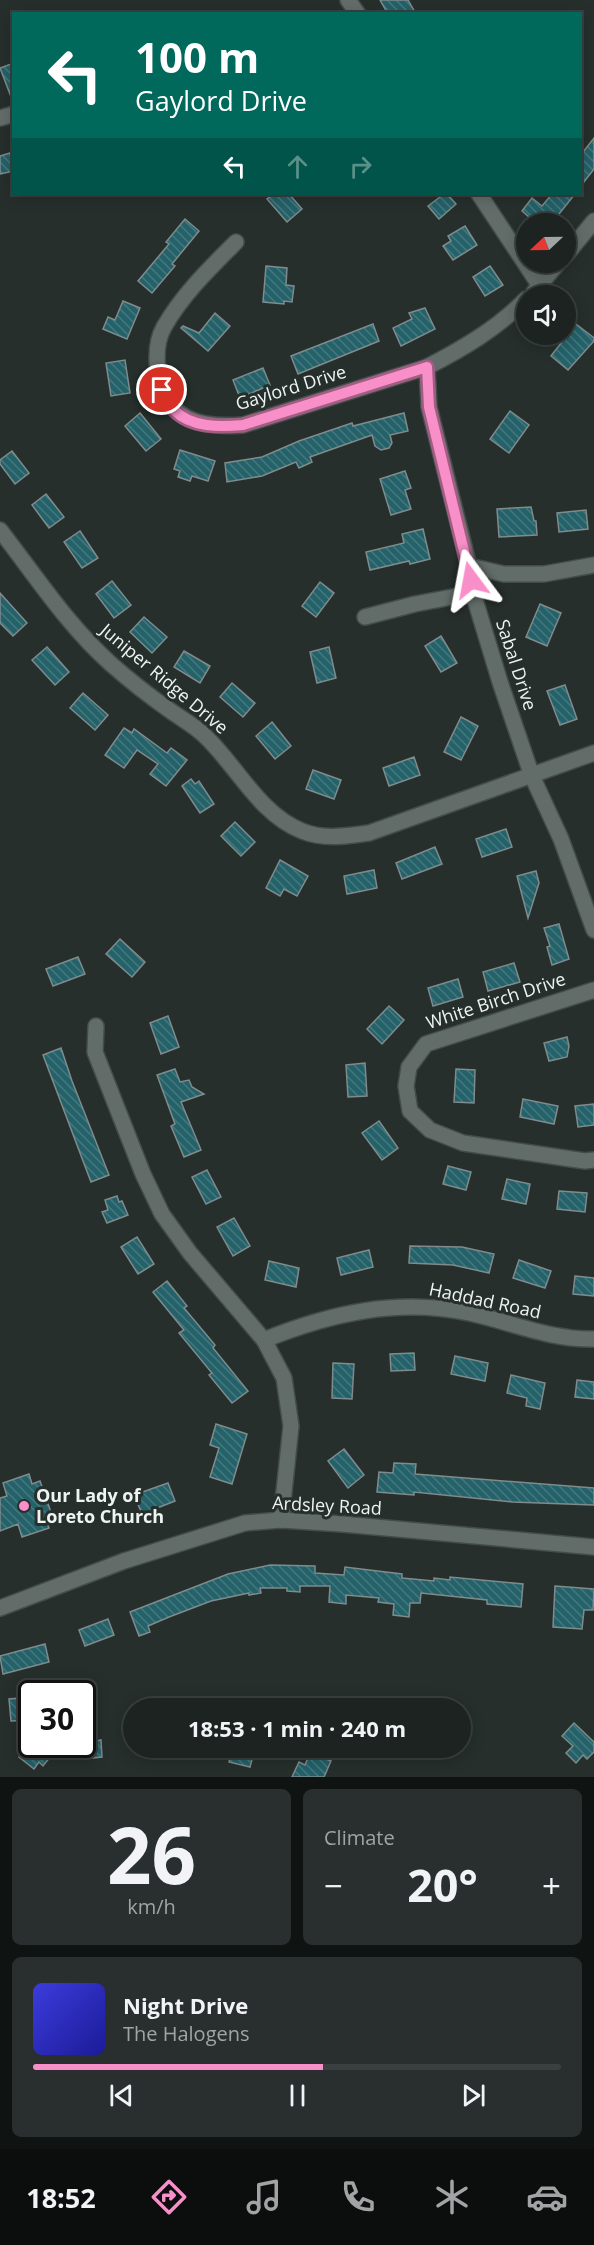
<!DOCTYPE html>
<html lang="en">
<head>
<meta charset="utf-8">
<style>
	:root { --surface:#1c2321; --page:#292f2e; --text:#f1f3f6; --muted:#a0a4a5; --line:#3a403f; --accent:#f98fc9 }
	body { margin:0; font-family:"Open Sans",sans-serif; background:var(--page); color:var(--text); height:100vh; display:flex; flex-direction:column; font-size:22px; white-space:nowrap }
	* { box-sizing:border-box; margin:0 }
	p { font-size:20px; color:var(--muted) }
	.icon { flex:none; width:33px; height:33px; fill:none; stroke:currentColor; stroke-width:2; stroke-linecap:round; stroke-linejoin:round }
	.map { position:relative; height:1777px; overflow:hidden }
	.sheet { display:flex; flex-direction:column; gap:12px; padding:12px; background:#0f1312; flex:1 }
	.sheet>* { flex:none }
	.banner { position:absolute; left:12px; top:12px; width:570px; height:183px; border-radius:0px; box-shadow:0 3px 15px #0003,0 0 0 2px var(--line); background:#00695c; color:#fff; overflow:hidden }
	.needle { width:39px; rotate:248deg }
	.buttons { position:absolute; left:516px; top:213px; display:grid; gap:12px }
	.buttons a { display:grid; place-items:center; width:60px; height:60px; border-radius:50%; background:var(--surface); box-shadow:0 3px 15px #0003,0 0 0 2px var(--line); font-size:30px }
	.speed { position:absolute; left:18px; top:1680px; display:flex; gap:12px; font-size:30px; font-weight:700; text-align:center }
	.speed>* { display:grid; place-content:center; width:78px; height:78px; border-radius:50%; background:var(--surface); box-shadow:0 3px 15px #0003,0 0 0 2px var(--line); line-height:1 }
	.speed .limit { border:3px solid #111; border-radius:9px; background:#fff; color:#111 }
	.pin { position:absolute; display:grid; place-items:center; width:51px; height:51px; color:#fff; margin:-26px; border:3px solid #fff; border-radius:50%; box-shadow:0 2px 6px #0007 }
	.me { position:absolute; width:66px; margin:-33px; rotate:347deg; stroke-linejoin:round; filter:drop-shadow(0 0 4px #0008) }
	.turn { display:flex; align-items:center; gap:21px; height:126px; padding:0 24px; font-size:27px }
	.turn .icon { width:78px; height:78px; stroke-width:2.5 }
	.turn b { display:block; font-size:42px; line-height:51px }
	.lanes { display:flex; align-items:center; height:57px; padding:0 24px; background:#0003; justify-content:center; gap:30px; direction:ltr }
	.lanes .off { opacity:.35 }
	.big { font-size:45px; font-weight:700; line-height:1.1 }
	.sheet .widget { flex:1; display:flex; flex-direction:column; justify-content:center; gap:9px; min-width:0; padding:0 21px; border-radius:9px; background:var(--page) }
	.sheet .dial { align-items:center; gap:0 }
	.dial b { font-size:78px; line-height:1 }
	.song { display:flex; align-items:center; gap:18px }
	.cover { width:72px; height:72px; border-radius:9px; background:linear-gradient(135deg,hsl(240 70% 55%),hsl(240 70% 35%)) }
	.played { height:6px; border-radius:3px; background:linear-gradient(90deg,var(--accent) 55%,var(--line) 55%) }
	.keys { display:flex; justify-content:space-around; direction:ltr }
	.heat { display:flex; justify-content:space-between; align-items:center; font-size:33px; direction:ltr }
	.sheet .tiles { flex:1; display:grid; gap:12px; grid-template-columns:1fr 1fr }
	.widget:last-child { grid-column:span 2 }
	.trip { position:absolute; left:123px; top:1698px; width:348px; height:60px; border-radius:30px; background:var(--surface); box-shadow:0 3px 15px #0003,0 0 0 2px var(--line); font-weight:700; line-height:60px; text-align:center }
	.tab-bar { display:flex; height:96px; justify-content:space-around; align-items:center; background:#0b0e0d; color:var(--muted) }
	.tab-bar .icon { width:42px; height:42px }
	.tab-bar .current { color:var(--accent) }
	.tab-bar b { font-size:27px; color:var(--text) }
	.map>svg:first-child { display:block }
	.building { fill:url(#building-back-hatch); stroke:#7f8b8c; stroke-width:1.5 }
	.lines { fill:none; stroke-linecap:round; stroke-linejoin:round }
	.street-casing { stroke:#444c4a; stroke-width:18 }
	.street { stroke:#626d69; stroke-width:15 }
	.route-casing { stroke:#a25d83; stroke-width:15 }
	.route { stroke:#f98fc9; stroke-width:10 }
	.poi-dot { fill:#f98fc9; stroke:#262f2c; stroke-width:2 }
	.labels { text-anchor:middle; stroke-width:6; stroke-linejoin:round; paint-order:stroke }
	.street-label { font-size:18px; fill:#edf4f1; stroke:#262f2c }
	.poi-label { font-size:18px; font-weight:bold; fill:#edf4f1; stroke:#262f2c; text-anchor:start }
</style>
</head>
<body>
<div class="map">
<svg width="594" height="1777" viewBox="0 0 594 1777">
	<defs>
		<pattern id="building-back-hatch" width="6" height="6" patternUnits="userSpaceOnUse" patternTransform="scale(1.5)"><rect width="6" height="6" fill="#246169"/><path d="M-1 5l2 2M0 0l6 6M5-1l2 2" fill="none" stroke="#44787f"/></pattern>
	</defs>
	<rect width="100%" height="100%" fill="#262f2c"/>
	<g class="building">
		<polygon points="380,0 408,0 416,14 388,14"/>
		<polygon points="14,63 14,102 13,102 0,68"/>
		<polygon points="594,138 594,169 580,187 580,156"/>
		<polygon points="10,153 14,171 0,174 0,156"/>
		<polygon points="274,194 289,194 302,209 287,222 267,199"/>
		<polygon points="444,194 447,194 456,204 439,219 428,206"/>
		<polygon points="552,194 575,194 551,224 537,224 522,211 532,198 542,206"/>
		<polygon points="185,219 199,231 172,264 175,266 152,293 138,281 169,244 166,242"/>
		<polygon points="465,226 477,245 453,260 443,246 451,241 448,236"/>
		<polygon points="266,266 287,268 286,285 294,286 292,302 284,301 284,304 263,302"/>
		<polygon points="490,266 503,285 485,296 473,277"/>
		<polygon points="123,301 140,308 127,339 103,329 108,317 115,320"/>
		<polygon points="425,308 435,329 401,346 393,328 412,319 409,313"/>
		<polygon points="215,313 230,326 208,351 181,328 183,326 199,333"/>
		<polygon points="373,324 379,341 298,374 291,356"/>
		<polygon points="576,324 594,338 594,341 568,370 551,356"/>
		<polygon points="125,360 130,393 111,396 106,363"/>
		<polygon points="263,368 270,385 240,398 233,380"/>
		<polygon points="510,411 529,425 509,453 490,439"/>
		<polygon points="140,413 161,439 146,451 125,426"/>
		<polygon points="404,413 408,431 390,435 392,443 389,448 381,450 375,446 372,435 310,457 312,462 299,468 296,462 262,476 227,482 225,463 262,457 299,441 352,423 353,426"/>
		<polygon points="180,450 215,461 208,481 192,476 190,481 178,477 180,471 174,469"/>
		<polygon points="12,451 29,473 15,484 0,464 0,460"/>
		<polygon points="405,471 411,488 405,490 411,509 391,515 380,479"/>
		<polygon points="46,494 64,517 49,528 32,505"/>
		<polygon points="531,507 534,521 536,521 537,535 499,537 497,509"/>
		<polygon points="586,510 588,529 559,532 557,513"/>
		<polygon points="423,529 430,559 410,564 409,561 370,570 366,552 404,543 402,534"/>
		<polygon points="80,531 98,558 82,568 64,542"/>
		<polygon points="112,581 131,605 114,618 96,594"/>
		<polygon points="320,582 334,593 316,617 302,606"/>
		<polygon points="0,593 27,623 13,636 0,623"/>
		<polygon points="540,604 561,613 547,646 526,637"/>
		<polygon points="144,617 167,637 152,653 130,632"/>
		<polygon points="441,636 457,663 441,672 425,646"/>
		<polygon points="47,647 69,672 55,685 32,660"/>
		<polygon points="329,647 336,678 317,683 310,652"/>
		<polygon points="184,651 210,666 200,683 174,667"/>
		<polygon points="232,683 255,703 243,717 220,697"/>
		<polygon points="565,685 577,719 560,725 547,691"/>
		<polygon points="83,693 108,715 95,730 70,708"/>
		<polygon points="461,717 478,726 461,760 444,752"/>
		<polygon points="272,722 291,746 275,759 256,736"/>
		<polygon points="124,728 132,733 134,729 167,753 171,748 187,760 166,786 150,774 158,764 137,750 124,768 105,755"/>
		<polygon points="414,757 420,775 389,786 383,768"/>
		<polygon points="313,770 341,780 334,799 306,789"/>
		<polygon points="191,779 195,784 199,781 214,804 200,813 182,786"/>
		<polygon points="235,822 255,842 241,856 221,836"/>
		<polygon points="506,829 512,847 482,857 476,839"/>
		<polygon points="435,847 442,864 402,879 396,863"/>
		<polygon points="280,860 308,876 297,896 284,889 280,896 266,888"/>
		<polygon points="374,870 377,888 347,894 344,876"/>
		<polygon points="536,871 539,883 528,918 517,876"/>
		<polygon points="559,924 569,959 552,965 547,947 550,946 544,928"/>
		<polygon points="120,939 145,962 132,977 106,954"/>
		<polygon points="78,957 85,974 53,986 46,969"/>
		<polygon points="514,963 520,982 488,991 483,972"/>
		<polygon points="458,979 463,997 433,1006 428,988"/>
		<polygon points="389,1006 404,1020 382,1044 367,1029"/>
		<polygon points="168,1016 179,1047 161,1054 150,1023"/>
		<polygon points="567,1037 569,1046 567,1057 549,1061 544,1043"/>
		<polygon points="61,1048 72,1081 109,1175 91,1182 43,1055"/>
		<polygon points="365,1063 367,1096 348,1097 346,1065"/>
		<polygon points="175,1069 180,1082 189,1080 192,1087 204,1094 181,1102 201,1150 184,1157 171,1126 175,1124 157,1075"/>
		<polygon points="456,1069 475,1070 474,1103 454,1102"/>
		<polygon points="523,1099 558,1106 554,1124 520,1117"/>
		<polygon points="594,1104 594,1125 578,1127 575,1106"/>
		<polygon points="379,1121 398,1148 382,1160 362,1133"/>
		<polygon points="448,1166 471,1172 466,1190 443,1184"/>
		<polygon points="207,1170 221,1197 206,1204 192,1177"/>
		<polygon points="507,1179 530,1184 526,1204 502,1199"/>
		<polygon points="559,1191 587,1193 585,1212 557,1209"/>
		<polygon points="117,1196 119,1202 122,1201 128,1215 107,1223 102,1212 108,1210 105,1200"/>
		<polygon points="234,1218 250,1246 233,1256 217,1227"/>
		<polygon points="137,1237 154,1264 138,1274 121,1247"/>
		<polygon points="410,1246 462,1247 494,1254 489,1273 453,1265 409,1263"/>
		<polygon points="369,1250 373,1267 341,1275 337,1258"/>
		<polygon points="519,1260 551,1271 545,1288 513,1278"/>
		<polygon points="269,1261 299,1268 296,1287 265,1280"/>
		<polygon points="575,1276 594,1278 594,1296 573,1294"/>
		<polygon points="167,1281 187,1306 184,1308 215,1345 213,1348 248,1391 232,1403 209,1375 212,1373 179,1333 184,1330 153,1292"/>
		<polygon points="414,1353 415,1370 391,1371 390,1354"/>
		<polygon points="455,1356 488,1363 485,1381 451,1374"/>
		<polygon points="333,1363 354,1364 352,1399 332,1398"/>
		<polygon points="511,1375 545,1383 540,1409 526,1406 527,1398 507,1393"/>
		<polygon points="577,1380 594,1382 594,1399 575,1397"/>
		<polygon points="216,1424 247,1434 232,1484 210,1477 219,1448 210,1445"/>
		<polygon points="344,1449 364,1475 348,1488 328,1461"/>
		<polygon points="394,1463 416,1464 415,1474 594,1488 594,1505 512,1502 414,1492 414,1495 377,1492 379,1472 393,1473"/>
		<polygon points="29,1474 32,1484 40,1481 52,1515 45,1517 49,1528 22,1537 18,1524 0,1531 0,1498 7,1496 3,1483"/>
		<polygon points="168,1483 175,1501 142,1514 134,1495"/>
		<polygon points="270,1565 315,1566 315,1573 344,1575 345,1567 402,1574 402,1578 434,1581 434,1578 450,1580 450,1577 523,1584 521,1607 487,1604 487,1600 421,1593 420,1603 410,1603 409,1617 393,1615 394,1604 378,1602 379,1598 346,1595 346,1604 329,1602 330,1586 300,1586 300,1592 287,1591 287,1588 260,1588 261,1593 249,1595 249,1593 211,1601 169,1617 148,1626 150,1632 139,1636 130,1612 228,1574"/>
		<polygon points="555,1586 594,1589 593,1610 584,1610 582,1629 553,1627"/>
		<polygon points="108,1619 114,1635 85,1646 79,1630"/>
		<polygon points="45,1644 49,1662 3,1674 0,1656"/>
		<polygon points="30,1697 32,1720 11,1721 9,1699"/>
		<polygon points="574,1723 594,1742 594,1752 587,1759 583,1755 576,1763 566,1753 573,1746 562,1736"/>
		<polygon points="95,1734 96,1741 101,1740 102,1757 84,1759 84,1756 78,1757 77,1744 82,1744 82,1735"/>
		<polygon points="31,1741 32,1744 46,1744 42,1750 51,1756 43,1766 39,1762 34,1769 19,1757"/>
		<polygon points="233,1748 255,1748 250,1767 229,1762"/>
		<polygon points="310,1753 331,1761 324,1777 292,1777 299,1762 305,1765"/>
	</g>
	<g class="lines">
		<g class="street-casing">
			<g id="street">
				<polyline points="348,0 358,14"/>
				<polyline points="0,118 14,114"/>
				<polyline points="479,194 540,286"/>
				<path d="M 236,242 C 210,268 182,295 164,327 C 156,341 156,356 158,371 C 166,421 199,428 243,425 L 427,367 C 462,349 498,328 526,299"/>
				<polyline points="566,255 594,221"/>
				<polyline points="534,292 559,262"/>
				<polyline points="427,367 429,407 469,566 473,593 500,682 532,776 561,839 594,930"/>
				<path d="M 0,530 C 35,575 68,626 111,664 C 129,680 148,695 168,709 C 180,718 194,725 205,736 C 237,766 259,814 302,831 C 324,840 346,836 369,833 L 594,753"/>
				<polyline points="469,566 504,574 544,574 594,565"/>
				<polyline points="365,617 415,604 473,593"/>
				<polyline points="594,990 426,1044 409,1067 406,1086 410,1111 430,1130 463,1143 585,1161 594,1160"/>
				<polyline points="96,1026 95,1052 143,1174 162,1214 190,1253 264,1340 284,1378 291,1426 281,1520"/>
				<path d="M 264,1340 C 331,1313 398,1298 469,1313 C 511,1322 550,1340 594,1339"/>
				<polyline points="0,1608 124,1561 245,1523 281,1520 342,1524 594,1547"/>
			</g>
		</g>
		<use href="#street" class="street"/>
	</g>
	<g class="lines">
		<g class="route-casing">
			<path id="route" d="M 162,390 C 166,397 169,405 174,410 C 191,428 221,427 243,425 L 427,367 L 429,407 L 471,580"/>
		</g>
		<use href="#route" class="route"/>
	</g>
	<circle class="poi-dot" cx="24" cy="1506" r="6"/>
	<g class="labels">
		<g class="street-label">
			<text transform="translate(291 388) rotate(-17)" y="6">Gaylord Drive</text>
			<text transform="translate(516 665) rotate(72)" y="6">Sabal Drive</text>
			<text transform="translate(164 679) rotate(40)" y="6">Juniper Ridge Drive</text>
			<text transform="translate(496 1001) rotate(-18)" y="6">White Birch Drive</text>
			<text transform="translate(485 1301) rotate(12)" y="6">Haddad Road</text>
			<text transform="translate(327 1506) rotate(3)" y="6">Ardsley Road</text>
		</g>
		<g class="poi-label">
			<text x="36" y="1502">Our Lady of<tspan x="36" dy="21">Loreto Church</tspan></text>
		</g>
	</g>
</svg>
<div class="buttons">
<a><svg class="needle" viewBox="-14 -14 28 28"><path d="M0-13l5 13h-10z" fill="#e53935"/><path d="M0 13l5-13h-10z" fill="#a0a4a5"/></svg></a>
<a><svg class="icon" aria-label="sound" viewBox="0 0 24 24"><path d="M4 9h4l5-4v14l-5-4H4zM17 9q2 3 0 6"/></svg></a>
</div>
<div class="speed"><div class="limit">30</div></div>
<div class="pin" style="left:162px;top:390px;background:#d93025"><svg class="icon" aria-label="arrive" viewBox="0 0 24 24"><path d="M6 21V4h12l-3 4 3 4H6"/></svg></div>
<svg class="me" style="left:471px;top:580px" viewBox="-20 -20 40 40"><path d="M0-17L14 15 0 8-14 15z" fill="#f98fc9" stroke="#fff" stroke-width="4"/></svg>
<div class="trip">18:53 · 1 min · 240 m</div>
<div class="banner">
<div class="turn"><svg class="icon" aria-label="left" viewBox="0 0 24 24"><path d="M17 20v-9H6M10 6l-5 5 5 5"/></svg><div><b>100 m</b>Gaylord Drive</div></div>
<div class="lanes"><svg class="icon" aria-label="left" viewBox="0 0 24 24"><path d="M17 20v-9H6M10 6l-5 5 5 5"/></svg><svg class="icon off" aria-label="ahead" viewBox="0 0 24 24"><path d="M12 20V5M6 11l6-6 6 6"/></svg><svg class="icon off" aria-label="right" viewBox="0 0 24 24"><path d="M7 20v-9h11M14 6l5 5-5 5"/></svg></div>
</div>
</div>
<section class="sheet">
<div class="tiles">
<div class="widget dial"><b>26</b><p>km/h</p></div>
<div class="widget"><p>Climate</p>
<div class="heat"><a>−</a><b class="big">20°</b><a>+</a></div>
</div>
<div class="widget">
<div class="song"><i class="cover"></i><div><b>Night Drive</b><p>The Halogens</p></div></div>
<div class="played"></div>
<div class="keys"><svg class="icon" aria-label="previous" viewBox="0 0 24 24"><path d="M18 5L8 12l10 7zM5 5v14"/></svg><svg class="icon" aria-label="pause" viewBox="0 0 24 24"><path d="M8 5v14M16 5v14"/></svg><svg class="icon" aria-label="next" viewBox="0 0 24 24"><path d="M6 5l10 7-10 7zM19 5v14"/></svg></div>
</div>
</div>
</section>
<nav class="tab-bar">
<b>18:52</b>
<svg class="icon current" aria-label="directions" viewBox="0 0 24 24"><path d="M12 3l9 9-9 9-9-9zM9 14v-3h6M13 9l2 2-2 2"/></svg>
<svg class="icon" aria-label="music" viewBox="0 0 24 24"><path d="M9 18V5l10-2v13"/><circle cx="6" cy="18" r="3"/><circle cx="16" cy="16" r="3"/></svg>
<svg class="icon" aria-label="phone" viewBox="0 0 24 24"><path d="M5 4h4l2 5-3 2q2 4 5 5l2-3 5 2v4C11 20 4 13 5 4z"/></svg>
<svg class="icon" aria-label="climate" viewBox="0 0 24 24"><path d="M12 3v18M4 7l16 10M4 17L20 7"/></svg>
<svg class="icon" aria-label="car" viewBox="0 0 24 24"><path d="M5 17H2v-5l4-1 3-4h7l3 4 3 1v5h-3M9 17h6M6 11h13"/><circle cx="7" cy="17" r="2"/><circle cx="17" cy="17" r="2"/></svg>
</nav>
</body>
</html>
